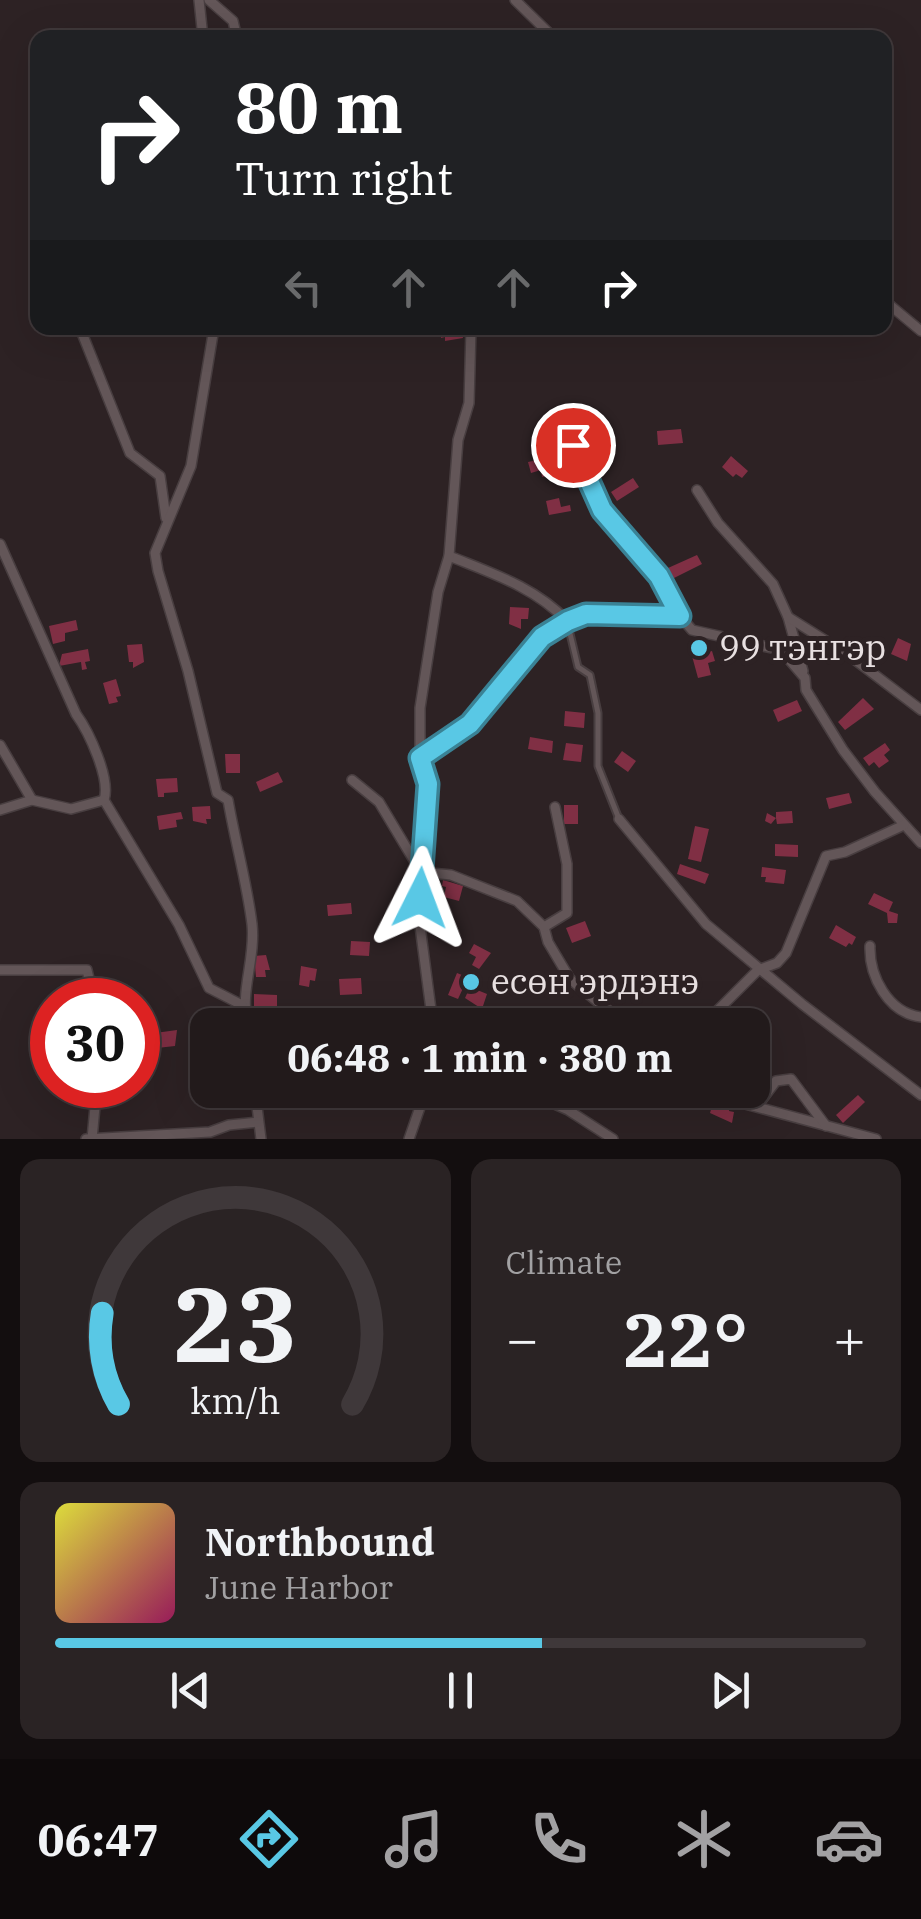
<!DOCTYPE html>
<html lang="en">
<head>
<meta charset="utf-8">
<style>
	:root { --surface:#221a1b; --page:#2a2324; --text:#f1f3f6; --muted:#a2a1a3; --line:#3f383a; --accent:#59c8e5 }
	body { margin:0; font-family:"IBM Plex Serif",serif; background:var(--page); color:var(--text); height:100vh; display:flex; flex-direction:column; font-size:38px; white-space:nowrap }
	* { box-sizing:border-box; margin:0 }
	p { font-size:32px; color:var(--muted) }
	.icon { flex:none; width:55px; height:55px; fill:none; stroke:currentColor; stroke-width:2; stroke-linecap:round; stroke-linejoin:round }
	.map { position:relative; height:1139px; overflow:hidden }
	.panel { display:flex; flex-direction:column; gap:20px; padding:20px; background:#130e0f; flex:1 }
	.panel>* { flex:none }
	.top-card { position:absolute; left:30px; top:30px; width:862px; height:305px; border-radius:20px; box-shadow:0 10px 40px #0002,0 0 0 2px var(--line); background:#202124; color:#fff; overflow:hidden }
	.speed { position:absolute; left:30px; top:978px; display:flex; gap:20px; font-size:50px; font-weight:700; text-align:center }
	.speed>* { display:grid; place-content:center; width:130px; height:130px; border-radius:50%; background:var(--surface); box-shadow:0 10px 40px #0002,0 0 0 2px var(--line); line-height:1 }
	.speed .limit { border:15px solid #d22; background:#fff; color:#111 }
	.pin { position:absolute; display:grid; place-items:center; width:85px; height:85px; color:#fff; margin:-42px; border:5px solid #fff; border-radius:50%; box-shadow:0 2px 10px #0007 }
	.me { position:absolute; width:110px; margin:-55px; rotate:3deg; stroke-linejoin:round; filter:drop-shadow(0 0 8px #0008) }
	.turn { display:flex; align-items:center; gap:35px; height:210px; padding:0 40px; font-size:45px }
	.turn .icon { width:130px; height:130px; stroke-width:2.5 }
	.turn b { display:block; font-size:70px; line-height:85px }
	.lanes { display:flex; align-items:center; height:95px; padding:0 40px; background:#0003; justify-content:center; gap:50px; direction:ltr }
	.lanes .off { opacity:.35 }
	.big { font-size:75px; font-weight:700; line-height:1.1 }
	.panel .tile { flex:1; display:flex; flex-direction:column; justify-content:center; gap:15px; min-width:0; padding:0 35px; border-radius:20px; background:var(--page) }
	.panel .dial { align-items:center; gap:0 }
	.dial svg { height:260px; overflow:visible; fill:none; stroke:var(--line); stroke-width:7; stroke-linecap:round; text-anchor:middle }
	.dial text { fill:var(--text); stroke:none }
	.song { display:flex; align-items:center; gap:30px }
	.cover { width:120px; height:120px; border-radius:15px; background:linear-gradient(135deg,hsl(60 70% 55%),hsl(330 70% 35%)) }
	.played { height:10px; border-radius:5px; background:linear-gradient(90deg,var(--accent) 60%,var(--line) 60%) }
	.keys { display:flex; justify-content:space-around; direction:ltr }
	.heat { display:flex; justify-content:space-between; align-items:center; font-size:55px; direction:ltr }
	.panel .tiles { flex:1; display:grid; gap:20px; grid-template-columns:1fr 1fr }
	.tile:last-child { grid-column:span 2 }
	.trip { position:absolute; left:190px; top:1008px; width:580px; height:100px; border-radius:20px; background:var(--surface); box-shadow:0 10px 40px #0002,0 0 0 2px var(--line); font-weight:700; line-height:100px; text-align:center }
	.tab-bar { display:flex; height:160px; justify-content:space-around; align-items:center; background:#0e0a0b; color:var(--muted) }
	.tab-bar .icon { width:70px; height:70px }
	.tab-bar .active { color:var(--accent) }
	.tab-bar b { font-size:45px; color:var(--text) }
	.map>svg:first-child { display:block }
	.building { fill:#802f44 }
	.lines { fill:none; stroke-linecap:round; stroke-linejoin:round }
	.lane-casing { stroke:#483e40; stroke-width:9 }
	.street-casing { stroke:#483e40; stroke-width:12 }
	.lane { stroke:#635658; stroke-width:5 }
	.street { stroke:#635658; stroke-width:9 }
	.route-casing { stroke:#3a8295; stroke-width:25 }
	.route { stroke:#59c8e5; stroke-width:18 }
	.poi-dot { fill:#59c8e5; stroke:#2d2224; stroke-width:4 }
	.labels { text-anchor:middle; stroke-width:10; stroke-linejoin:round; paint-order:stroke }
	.poi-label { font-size:35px; fill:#e8e0e1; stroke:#2d2224; text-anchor:start }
</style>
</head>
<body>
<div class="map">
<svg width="921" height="1139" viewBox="0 0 921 1139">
	<rect width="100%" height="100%" fill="#2d2224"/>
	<g class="building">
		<polygon points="444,328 461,328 463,338 445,341 445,337 441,338 440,329"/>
		<polygon points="681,429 683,443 658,445 657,431"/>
		<polygon points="731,456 748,471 742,478 736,474 733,477 722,467"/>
		<polygon points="551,457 553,467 546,468 547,476 542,477 541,470 531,473 528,462"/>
		<polygon points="633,478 639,487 617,501 611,492"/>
		<polygon points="559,498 561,507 570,505 571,511 549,515 546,501"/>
		<polygon points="697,555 702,564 674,578 668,568"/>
		<polygon points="510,607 529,608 528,619 521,619 521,629 509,624"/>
		<polygon points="76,620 78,630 65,633 65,641 53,644 49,626"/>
		<polygon points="898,638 911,644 907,661 891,654"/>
		<polygon points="142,644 144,662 133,668 133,662 129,662 127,645"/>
		<polygon points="88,649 90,661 85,662 87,669 82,670 81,662 59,666 62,654"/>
		<polygon points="712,651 715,661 708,663 711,675 698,678 692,656"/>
		<polygon points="116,679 121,696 116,697 118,702 109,704 103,683"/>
		<polygon points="863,698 874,709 845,730 838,722"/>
		<polygon points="797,700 802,711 778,722 773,710"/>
		<polygon points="565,711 585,713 584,728 564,726"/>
		<polygon points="530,737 553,741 552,753 528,749"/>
		<polygon points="566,743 583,745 581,762 563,760"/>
		<polygon points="885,743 890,750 884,755 889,761 879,768 874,762 869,766 863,758"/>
		<polygon points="622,751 636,761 628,772 614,762"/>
		<polygon points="225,754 240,754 240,773 226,773"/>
		<polygon points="278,772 283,782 260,792 256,782"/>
		<polygon points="177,778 178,792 164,793 164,797 158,797 156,779"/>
		<polygon points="849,793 852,803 829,809 826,798"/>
		<rect x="564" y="805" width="14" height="19"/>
		<polygon points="210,806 211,819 206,819 207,824 193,821 192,807"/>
		<polygon points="792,811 793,823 777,824 776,818 771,824 765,821 767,813 776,818 776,812"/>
		<polygon points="181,812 183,819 176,820 177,827 159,830 157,816"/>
		<polygon points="695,826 709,829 701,862 688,859"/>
		<polygon points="775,844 798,845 798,857 775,856"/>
		<polygon points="680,864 709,874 705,884 677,874"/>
		<polygon points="762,867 786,870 784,884 765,882 766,877 761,877"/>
		<polygon points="443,880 463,886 459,901 444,897 446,887 442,886"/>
		<polygon points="874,893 893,902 889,911 898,914 897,923 888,923 887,913 868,904"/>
		<polygon points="351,903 352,914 328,916 327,905"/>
		<polygon points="585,921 591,936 572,943 566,928"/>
		<polygon points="836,925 856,937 852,945 849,943 846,947 829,938"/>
		<polygon points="351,941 370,942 369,956 350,955"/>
		<polygon points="474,944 491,953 479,969 472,965 476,957 469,953"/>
		<polygon points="266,955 270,970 265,970 266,977 256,977 254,956"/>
		<polygon points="301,966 317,969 315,981 310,980 309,987 299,985"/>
		<polygon points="457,973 472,979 468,987 464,986 458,999 448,995"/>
		<polygon points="548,973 565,985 557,997 540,985"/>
		<polygon points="361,978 362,994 340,995 339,979"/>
		<polygon points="470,987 487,994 482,1009 465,998"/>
		<polygon points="254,994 277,995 277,1012 254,1012"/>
		<polygon points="177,1030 175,1046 157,1048 155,1033"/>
		<polygon points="858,1095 865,1102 843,1123 836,1115"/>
		<polygon points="714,1099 730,1103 729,1111 734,1112 732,1123 710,1113"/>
	</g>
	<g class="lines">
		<g class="lane-casing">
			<polyline id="lane" points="567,621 578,667 590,675 598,713 598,766 619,819"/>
		</g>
		<g class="street-casing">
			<g id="street">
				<polyline points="199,0 203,38"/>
				<polyline points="209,0 233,21 237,38"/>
				<polyline points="515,0 554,38"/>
				<polyline points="885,301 921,331"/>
				<polyline points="80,328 130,453 160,476 166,518"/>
				<path d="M 214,328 L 191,466 L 155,553 L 158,571 L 188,671 L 217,793 L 228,800 C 235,841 247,883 252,924 C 256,959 239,992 248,1025"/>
				<polyline points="573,445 602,509 659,576 680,616 692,630 781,650 805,678 806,690 843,750 875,792 921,843"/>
				<polyline points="697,490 718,523 773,584 788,617 803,671"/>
				<path d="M 0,544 L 76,714 C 89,732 111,779 104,800 L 179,925 L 209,988 L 242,1005"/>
				<path d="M 449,556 C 491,573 535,587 567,621 L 586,614 L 680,616"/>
				<polyline points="788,617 850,656 921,710"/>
				<polyline points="0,745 32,800"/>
				<polyline points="420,758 470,724 542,637 567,621"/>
				<polyline points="352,780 379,802 421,872 451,875 517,901 544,927 548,942 570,979 626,1025"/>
				<polyline points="0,810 32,800 71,809 104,800"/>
				<polyline points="619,819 706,924 802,1004 921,1095"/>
				<polyline points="544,927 567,913 567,864 555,807"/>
				<path d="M 870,946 C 869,976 888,1013 921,1017"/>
				<polyline points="0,970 87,970 94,1000"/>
				<polyline points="433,1025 420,926 428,784 420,758 420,708 438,592 449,556 458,440 469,403 471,328"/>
				<polyline points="703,1025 758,970 777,963 786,953 826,856 845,852 904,825"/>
				<polyline points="255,1090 261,1139"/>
				<polyline points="523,1090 568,1110 613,1139"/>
				<polyline points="711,1090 723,1098 876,1139"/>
				<polyline points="757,1106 776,1081 791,1079 826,1126"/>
				<polyline points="86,1139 210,1132 229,1125 258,1122"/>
				<polyline points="92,1139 97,1085"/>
				<polyline points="409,1139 426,1090"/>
			</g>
		</g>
		<use href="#lane" class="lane"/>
		<use href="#street" class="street"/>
	</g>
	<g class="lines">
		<g class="route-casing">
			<polyline id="route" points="420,898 428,784 420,758 470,724 542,637 568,621 586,614 680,616 659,576 602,510 573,445"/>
		</g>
		<use href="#route" class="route"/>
	</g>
	<g class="poi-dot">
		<circle cx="699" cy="648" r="10"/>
		<circle cx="471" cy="982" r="10"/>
	</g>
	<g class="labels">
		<g class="poi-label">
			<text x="719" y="660">99 тэнгэр</text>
			<text x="491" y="994">есөн эрдэнэ</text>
		</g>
	</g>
</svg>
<div class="speed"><div class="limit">30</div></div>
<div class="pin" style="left:573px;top:445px;background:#d93025"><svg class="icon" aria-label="arrive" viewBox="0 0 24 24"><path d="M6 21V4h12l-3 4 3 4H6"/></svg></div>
<svg class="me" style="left:420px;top:898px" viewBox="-20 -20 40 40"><path d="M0-17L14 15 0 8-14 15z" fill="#59c8e5" stroke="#fff" stroke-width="4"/></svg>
<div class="trip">06:48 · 1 min · 380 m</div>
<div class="top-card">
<div class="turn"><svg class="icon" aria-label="right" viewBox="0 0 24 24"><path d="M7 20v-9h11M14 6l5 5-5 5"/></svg><div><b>80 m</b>Turn right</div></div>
<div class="lanes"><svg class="icon off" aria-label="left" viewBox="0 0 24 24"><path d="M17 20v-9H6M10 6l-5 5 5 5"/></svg><svg class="icon off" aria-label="ahead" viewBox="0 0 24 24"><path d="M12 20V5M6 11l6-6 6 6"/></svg><svg class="icon off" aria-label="ahead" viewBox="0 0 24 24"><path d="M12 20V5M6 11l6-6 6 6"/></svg><svg class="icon" aria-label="right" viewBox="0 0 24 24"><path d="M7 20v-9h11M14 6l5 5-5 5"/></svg></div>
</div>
</div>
<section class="panel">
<div class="tiles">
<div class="tile dial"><svg viewBox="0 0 100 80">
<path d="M14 69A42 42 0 1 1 86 69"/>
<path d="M14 69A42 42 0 0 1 9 41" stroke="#59c8e5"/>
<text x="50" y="56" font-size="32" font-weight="700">23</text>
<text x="50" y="72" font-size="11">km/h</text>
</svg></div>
<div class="tile"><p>Climate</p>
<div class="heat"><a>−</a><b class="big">22°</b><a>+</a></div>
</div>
<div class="tile">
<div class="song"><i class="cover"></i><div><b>Northbound</b><p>June Harbor</p></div></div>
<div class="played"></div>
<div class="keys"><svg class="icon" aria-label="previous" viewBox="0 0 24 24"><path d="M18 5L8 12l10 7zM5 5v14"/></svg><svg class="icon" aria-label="pause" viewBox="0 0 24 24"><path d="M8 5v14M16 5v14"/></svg><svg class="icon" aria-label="next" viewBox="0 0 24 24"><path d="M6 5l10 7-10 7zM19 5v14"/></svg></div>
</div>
</div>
</section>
<nav class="tab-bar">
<b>06:47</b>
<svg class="icon active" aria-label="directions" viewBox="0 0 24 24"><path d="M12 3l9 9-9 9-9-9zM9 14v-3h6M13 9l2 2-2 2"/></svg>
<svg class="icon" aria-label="music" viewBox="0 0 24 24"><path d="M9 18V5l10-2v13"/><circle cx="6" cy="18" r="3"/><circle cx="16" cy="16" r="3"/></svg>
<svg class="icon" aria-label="phone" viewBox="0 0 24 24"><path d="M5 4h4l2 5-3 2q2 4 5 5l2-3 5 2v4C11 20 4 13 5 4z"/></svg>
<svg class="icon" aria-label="climate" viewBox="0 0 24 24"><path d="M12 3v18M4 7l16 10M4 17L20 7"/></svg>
<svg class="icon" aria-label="car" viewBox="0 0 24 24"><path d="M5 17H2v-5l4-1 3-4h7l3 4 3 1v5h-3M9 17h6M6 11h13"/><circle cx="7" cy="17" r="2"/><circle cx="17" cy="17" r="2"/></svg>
</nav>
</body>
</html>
